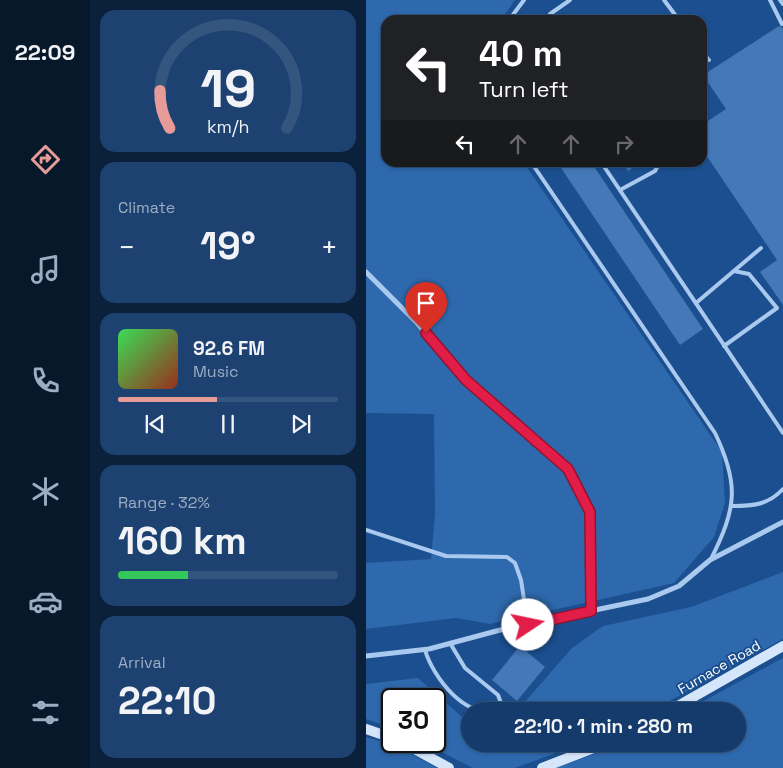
<!DOCTYPE html>
<html lang="en">
<head>
<meta charset="utf-8">
<style>
	:root { --surface:#143b6b; --page:#1d4271; --text:#f1f3f6; --muted:#9dadc1; --line:#33557e; --accent:#e69b98 }
	body { margin:0; font-family:"Space Grotesk",sans-serif; background:var(--page); color:var(--text); height:100vh; display:flex; flex-direction:column; font-size:19px; white-space:nowrap }
	* { box-sizing:border-box; margin:0 }
	p { font-size:16px; color:var(--muted) }
	.icon { flex:none; width:28px; height:28px; fill:none; stroke:currentColor; stroke-width:2; stroke-linecap:round; stroke-linejoin:round }
	.map { position:relative; flex:1; overflow:hidden }
	.side { display:flex; flex-direction:column; gap:10px; padding:10px; background:#0b203b; width:276px }
	.side>* { flex:none }
	.banner { position:absolute; left:15px; top:15px; width:326px; height:152px; border-radius:15px; box-shadow:0 1px 4px #0004,0 0 0 1px var(--line); background:#202124; color:#fff; overflow:hidden }
	.speed { position:absolute; left:15px; top:688px; display:flex; gap:10px; font-size:25px; font-weight:700; text-align:center }
	.speed>* { display:grid; place-content:center; width:65px; height:65px; border-radius:50%; background:var(--surface); box-shadow:0 1px 4px #0004,0 0 0 1px var(--line); line-height:1 }
	.speed .limit { border:2px solid #111; border-radius:8px; background:#fff; color:#111 }
	.pin { position:absolute; display:grid; place-items:center; width:42px; height:42px; color:#fff; margin:-51px -21px; border-radius:50% 50% 50% 0; rotate:-45deg; box-shadow:0 0 5px #0007 }
	.pin .icon { rotate:45deg }
	.me { position:absolute; width:55px; margin:-28px; rotate:79deg; stroke-linejoin:round; filter:drop-shadow(0 0 4px #0008) }
	.turn { display:flex; align-items:center; gap:18px; height:105px; padding:0 15px; font-size:22px }
	.turn .icon { width:65px; height:65px; stroke-width:2.5 }
	.turn b { display:block; font-size:35px; line-height:42px }
	.lanes { display:flex; align-items:center; height:48px; padding:0 15px; background:#0003; justify-content:center; gap:25px; direction:ltr }
	.lanes .off { opacity:.35 }
	.big { font-size:38px; font-weight:600; line-height:1.1 }
	.side .tile { flex:1; display:flex; flex-direction:column; justify-content:center; gap:8px; min-width:0; padding:0 18px; border-radius:15px; background:var(--page) }
	.side .dial { align-items:center; gap:0 }
	.dial svg { height:130px; overflow:visible; fill:none; stroke:var(--line); stroke-width:7; stroke-linecap:round; text-anchor:middle }
	.dial text { fill:var(--text); stroke:none }
	.song { display:flex; align-items:center; gap:15px }
	.cover { width:60px; height:60px; border-radius:8px; background:linear-gradient(135deg,hsl(130 70% 55%),hsl(10 70% 35%)) }
	.played { height:5px; border-radius:2px; background:linear-gradient(90deg,var(--accent) 45%,var(--line) 45%) }
	.keys { display:flex; justify-content:space-around; direction:ltr }
	.heat { display:flex; justify-content:space-between; align-items:center; font-size:28px; direction:ltr }
	.charge { height:8px; border-radius:4px; background:linear-gradient(90deg,#34c759 32%,var(--line) 0) }
	.trip { position:absolute; left:95px; top:702px; width:285px; height:50px; border-radius:25px; background:var(--surface); box-shadow:0 1px 4px #0004,0 0 0 1px var(--line); font-weight:600; line-height:50px; text-align:center }
	main { display:flex; flex:1; min-height:0 }
	.tab-bar { display:flex; flex-direction:column; width:90px; justify-content:space-around; align-items:center; background:#08182b; color:var(--muted) }
	.tab-bar .icon { width:35px; height:35px }
	.tab-bar .on { color:var(--accent) }
	.tab-bar b { font-size:22px; color:var(--text) }
	.map>svg:first-child { display:block }
	.green { fill:#2e69ad }
	.building { fill:#4478b7 }
	.lines { fill:none; stroke-linecap:round; stroke-linejoin:round }
	.lane { stroke:#a9c9ee; stroke-width:4 }
	.street { stroke:#a9c9ee; stroke-width:5 }
	.secondary { stroke:#d6e6fa; stroke-width:10 }
	.route-casing { stroke:#92132f; stroke-width:12 }
	.route { stroke:#e11d48; stroke-width:9 }
	.labels { text-anchor:middle; stroke-width:4; stroke-linejoin:round; paint-order:stroke }
	.street-label { font-size:14px; fill:#fff; stroke:#1b4f8f }
</style>
</head>
<body>
<main>
<nav class="tab-bar">
<b>22:09</b>
<svg class="icon on" aria-label="directions" viewBox="0 0 24 24"><path d="M12 3l9 9-9 9-9-9zM9 14v-3h6M13 9l2 2-2 2"/></svg>
<svg class="icon" aria-label="music" viewBox="0 0 24 24"><path d="M9 18V5l10-2v13"/><circle cx="6" cy="18" r="3"/><circle cx="16" cy="16" r="3"/></svg>
<svg class="icon" aria-label="phone" viewBox="0 0 24 24"><path d="M5 4h4l2 5-3 2q2 4 5 5l2-3 5 2v4C11 20 4 13 5 4z"/></svg>
<svg class="icon" aria-label="climate" viewBox="0 0 24 24"><path d="M12 3v18M4 7l16 10M4 17L20 7"/></svg>
<svg class="icon" aria-label="car" viewBox="0 0 24 24"><path d="M5 17H2v-5l4-1 3-4h7l3 4 3 1v5h-3M9 17h6M6 11h13"/><circle cx="7" cy="17" r="2"/><circle cx="17" cy="17" r="2"/></svg>
<svg class="icon" aria-label="filters" viewBox="0 0 24 24"><path d="M4 7h16M4 17h16"/><circle cx="9" cy="7" r="2"/><circle cx="15" cy="17" r="2"/></svg>
</nav>
<section class="side">
<div class="tile dial"><svg viewBox="0 0 100 80">
<path d="M14 69A42 42 0 1 1 86 69"/>
<path d="M14 69A42 42 0 0 1 8 46" stroke="#e69b98"/>
<text x="50" y="56" font-size="32" font-weight="700">19</text>
<text x="50" y="72" font-size="11">km/h</text>
</svg></div>
<div class="tile"><p>Climate</p>
<div class="heat"><a>−</a><b class="big">19°</b><a>+</a></div>
</div>
<div class="tile">
<div class="song"><i class="cover"></i><div><b>92.6 FM</b><p>Music</p></div></div>
<div class="played"></div>
<div class="keys"><svg class="icon" aria-label="previous" viewBox="0 0 24 24"><path d="M18 5L8 12l10 7zM5 5v14"/></svg><svg class="icon" aria-label="pause" viewBox="0 0 24 24"><path d="M8 5v14M16 5v14"/></svg><svg class="icon" aria-label="next" viewBox="0 0 24 24"><path d="M6 5l10 7-10 7zM19 5v14"/></svg></div>
</div>
<div class="tile"><p>Range · 32%</p><b class="big">160 km</b><div class="charge"></div></div>
<div class="tile"><p>Arrival</p><b class="big">22:10</b></div>
</section>
<div class="map">
<svg width="417" height="768" viewBox="0 0 417 768">
	<rect width="100%" height="100%" fill="#1b4f8f"/>
	<g class="green">
		<polygon points="0,0 149,0 135,20 20,20 20,162 158,163 356,452 359,503 348,537 308,583 124,624 90,618 0,629 0,563 65,559 69,513 68,414 0,413"/>
		<polygon points="417,572 417,639 285,711 151,711 206,648 237,626 325,607"/>
		<polygon points="417,658 417,768 190,768 256,744 371,744 371,711 319,711"/>
		<polygon points="52,678 104,724 104,744 214,744 149,768 107,768 54,741 69,741 69,699 26,699 26,728 0,719 0,684"/>
		<polygon points="0,737 30,746 71,768 0,768"/>
	</g>
	<g class="building">
		<polygon points="413,26 417,28 417,305 394,272 411,260 336,149 336,125 360,109 337,75"/>
		<polygon points="191,162 225,162 337,329 314,345"/>
		<polygon points="256,162 275,162 262,171"/>
		<polygon points="154,646 179,667 151,701 126,680"/>
	</g>
	<g class="lines">
		<g class="lane">
			<polyline points="298,0 313,20"/>
			<polyline points="404,0 416,24"/>
			<polyline points="414,0 417,4"/>
			<polyline points="143,20 158,0"/>
			<polyline points="180,20 184,14 204,0"/>
			<polyline points="336,52 343,60"/>
			<path d="M 165,162 L 349,433 C 374,485 370,509 345,559"/>
			<polyline points="235,162 417,433"/>
			<polyline points="254,190 289,171 294,162"/>
			<polyline points="330,303 395,248"/>
			<polyline points="358,346 411,308 383,274 368,271"/>
			<path d="M 366,506 C 387,506 402,505 417,489"/>
			<polyline points="0,530 80,556 141,557 149,563 155,580 162,625"/>
			<path d="M 59,650 C 67,677 100,721 132,709 L 135,703 L 132,695 L 99,668 L 84,643"/>
		</g>
		<g class="street">
			<polyline points="0,272 50,322 100,381 202,469 224,512 225,611"/>
			<polyline points="0,656 63,649 138,629 282,599 313,586 344,560 417,522"/>
		</g>
		<g class="secondary">
			<polyline points="303,711 417,646"/>
			<polyline points="0,729 26,738"/>
			<polyline points="34,741 83,768"/>
			<polyline points="176,768 238,744"/>
		</g>
	</g>
	<g class="lines">
		<g class="route-casing">
			<polyline id="route" points="60,333 100,380 202,469 224,512 225,611 162,625"/>
		</g>
		<use href="#route" class="route"/>
	</g>
	<g class="labels">
		<g class="street-label">
			<text transform="translate(353 667) rotate(-30)" y="5">Furnace Road</text>
		</g>
	</g>
</svg>
<div class="speed"><div class="limit">30</div></div>
<div class="pin" style="left:60px;top:333px;background:#d93025"><svg class="icon" aria-label="arrive" viewBox="0 0 24 24"><path d="M6 21V4h12l-3 4 3 4H6"/></svg></div>
<svg class="me" style="left:162px;top:625px" viewBox="-20 -20 40 40"><circle r="19" fill="#fff"/><path d="M0-13L10 11 0 6-10 11z" fill="#e11d48"/></svg>
<div class="trip">22:10 · 1 min · 280 m</div>
<div class="banner">
<div class="turn"><svg class="icon" aria-label="left" viewBox="0 0 24 24"><path d="M17 20v-9H6M10 6l-5 5 5 5"/></svg><div><b>40 m</b>Turn left</div></div>
<div class="lanes"><svg class="icon" aria-label="left" viewBox="0 0 24 24"><path d="M17 20v-9H6M10 6l-5 5 5 5"/></svg><svg class="icon off" aria-label="ahead" viewBox="0 0 24 24"><path d="M12 20V5M6 11l6-6 6 6"/></svg><svg class="icon off" aria-label="ahead" viewBox="0 0 24 24"><path d="M12 20V5M6 11l6-6 6 6"/></svg><svg class="icon off" aria-label="right" viewBox="0 0 24 24"><path d="M7 20v-9h11M14 6l5 5-5 5"/></svg></div>
</div>
</div>
</main>
</body>
</html>
